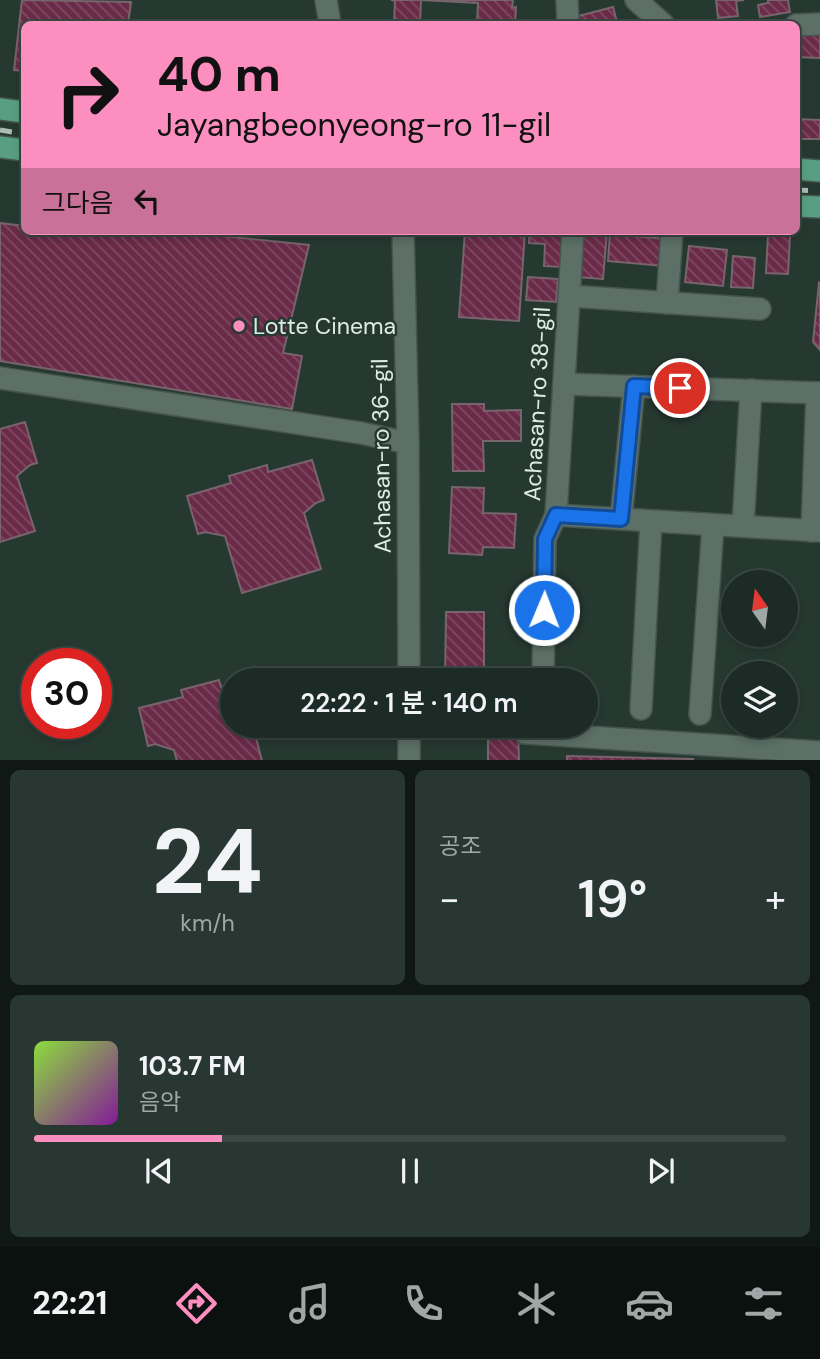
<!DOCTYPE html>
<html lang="ko">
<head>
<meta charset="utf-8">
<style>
	:root { --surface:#1c2b25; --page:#293732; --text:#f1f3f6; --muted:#a0a7a7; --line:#3a4742; --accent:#fd8ec0 }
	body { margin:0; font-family:"DM Sans","Noto Sans KR",sans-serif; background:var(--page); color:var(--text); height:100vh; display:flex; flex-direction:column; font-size:26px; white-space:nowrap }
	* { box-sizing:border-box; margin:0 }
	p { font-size:23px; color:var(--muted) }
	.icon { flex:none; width:38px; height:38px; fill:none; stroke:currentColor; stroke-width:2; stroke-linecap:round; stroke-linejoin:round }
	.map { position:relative; height:760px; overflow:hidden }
	.drawer { display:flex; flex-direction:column; gap:10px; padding:10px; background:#0f1814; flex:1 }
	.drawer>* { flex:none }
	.hud { position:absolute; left:21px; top:21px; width:779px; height:214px; border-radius:10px; box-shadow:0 4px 10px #0003,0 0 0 2px var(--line); background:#fd8ec0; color:#111; overflow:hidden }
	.needle { width:46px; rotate:346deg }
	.buttons { position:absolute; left:721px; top:570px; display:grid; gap:14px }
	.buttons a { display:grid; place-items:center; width:77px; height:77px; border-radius:50%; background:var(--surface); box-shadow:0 4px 10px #0003,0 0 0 2px var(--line); font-size:35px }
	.speed { position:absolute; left:21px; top:648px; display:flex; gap:14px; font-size:35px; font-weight:700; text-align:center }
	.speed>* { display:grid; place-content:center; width:91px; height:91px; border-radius:50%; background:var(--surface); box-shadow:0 4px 10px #0003,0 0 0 2px var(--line); line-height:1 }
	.speed .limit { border:10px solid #d22; background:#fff; color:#111 }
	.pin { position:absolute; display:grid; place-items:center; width:60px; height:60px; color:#fff; margin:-30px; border:4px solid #fff; border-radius:50%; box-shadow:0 2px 7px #0007 }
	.me { position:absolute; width:77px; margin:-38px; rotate:1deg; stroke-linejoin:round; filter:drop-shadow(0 0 5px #0008) }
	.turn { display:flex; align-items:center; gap:24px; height:147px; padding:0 21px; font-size:32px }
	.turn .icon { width:91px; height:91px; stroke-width:2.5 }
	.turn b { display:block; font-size:49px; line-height:60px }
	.then { display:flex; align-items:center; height:66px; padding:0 21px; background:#0003; gap:14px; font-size:26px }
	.big { font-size:52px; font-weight:600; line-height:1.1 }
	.drawer .widget { flex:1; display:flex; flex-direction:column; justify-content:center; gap:10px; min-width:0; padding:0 24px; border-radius:10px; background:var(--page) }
	.drawer .dial { align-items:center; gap:0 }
	.dial b { font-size:91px; line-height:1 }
	.song { display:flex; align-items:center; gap:21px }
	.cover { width:84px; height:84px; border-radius:10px; background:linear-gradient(135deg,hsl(90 70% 55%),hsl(290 70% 35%)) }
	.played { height:7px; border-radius:4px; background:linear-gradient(90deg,var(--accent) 25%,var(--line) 25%) }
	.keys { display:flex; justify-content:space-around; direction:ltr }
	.heat { display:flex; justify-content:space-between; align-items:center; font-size:38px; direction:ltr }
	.drawer .tiles { flex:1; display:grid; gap:10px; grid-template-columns:1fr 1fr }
	.widget:last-child { grid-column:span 2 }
	.trip { position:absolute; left:220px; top:668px; width:378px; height:70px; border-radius:35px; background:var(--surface); box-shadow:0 4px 10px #0003,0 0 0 2px var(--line); font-weight:600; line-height:70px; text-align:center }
	.dock { display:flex; height:112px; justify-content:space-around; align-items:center; background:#0b110f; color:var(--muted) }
	.dock .icon { width:49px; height:49px }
	.dock .current { color:var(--accent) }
	.dock b { font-size:32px; color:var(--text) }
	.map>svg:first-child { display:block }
	.building { fill:url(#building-back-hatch); stroke:#78646c; stroke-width:2 }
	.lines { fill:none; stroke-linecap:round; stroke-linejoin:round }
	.minor-casing { stroke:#45554e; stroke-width:24 }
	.major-casing { stroke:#45554e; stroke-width:24 }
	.minor { stroke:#5c7067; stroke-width:21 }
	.major { stroke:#589e84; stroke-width:21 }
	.rail { stroke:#afbcb6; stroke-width:5; stroke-dasharray:12 12; stroke-linecap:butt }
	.route-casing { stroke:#114b97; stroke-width:18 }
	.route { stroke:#1a73e8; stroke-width:12 }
	.poi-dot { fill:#fd8ec0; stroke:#263931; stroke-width:2.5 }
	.labels { text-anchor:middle; stroke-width:5; stroke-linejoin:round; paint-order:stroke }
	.poi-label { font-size:23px; fill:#e0ebe6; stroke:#263931; text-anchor:start }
	.street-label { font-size:23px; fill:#e0ebe6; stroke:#263931 }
</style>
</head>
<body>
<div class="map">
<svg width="820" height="761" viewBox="0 0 820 761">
	<defs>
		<pattern id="building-back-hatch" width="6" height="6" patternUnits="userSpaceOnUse" patternTransform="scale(1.75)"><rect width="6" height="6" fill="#6a2b49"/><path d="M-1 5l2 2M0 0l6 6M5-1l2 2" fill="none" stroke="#7f4a63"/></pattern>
	</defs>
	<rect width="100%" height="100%" fill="#263931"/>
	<g class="building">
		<polygon points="22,0 131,2 128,24 24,24 24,71 14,70"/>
		<polygon points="391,0 513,0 512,8 516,7 515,24 477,24 478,3 421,0 420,24 387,24 394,23 395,1"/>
		<polygon points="716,0 744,0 736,1 738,16 718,18"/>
		<polygon points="768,0 788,0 790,12 760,17 758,5 768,3"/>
		<polygon points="613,7 617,22 608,24 573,24 571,18"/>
		<polygon points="796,33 820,34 820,58 796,57"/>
		<polygon points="798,119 820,120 820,139 798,139"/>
		<polygon points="0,223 24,226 24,231 59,231 79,234 81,231 176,231 309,245 283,353 302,356 292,409 0,361"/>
		<polygon points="465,231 525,231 519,321 459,317"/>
		<polygon points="530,231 566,231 564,267 544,266 545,244 529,243"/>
		<polygon points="581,231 607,231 603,279 577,277"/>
		<polygon points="610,234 666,239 664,266 608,261"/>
		<polygon points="768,235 790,236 788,274 766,273"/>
		<polygon points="689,246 727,250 723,286 685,282"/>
		<polygon points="733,256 755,258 753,288 731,287"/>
		<polygon points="528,277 558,279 556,302 526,300"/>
		<polygon points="819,283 820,284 820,350 813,342"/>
		<polygon points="452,404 484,404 484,411 521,410 521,441 483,441 484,471 453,471"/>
		<polygon points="25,422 37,463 30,465 17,476 35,531 0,542 0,429"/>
		<polygon points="312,460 324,500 316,503 304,513 321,569 242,593 225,536 205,532 198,534 187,496 231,483 229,476 267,465 268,472"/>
		<polygon points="452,487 484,488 483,513 516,514 514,548 483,547 482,555 449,553"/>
		<polygon points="446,612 484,612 484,681 445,681"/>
		<polygon points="219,680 221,687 233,684 233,726 259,726 254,730 262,761 177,761 174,750 155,744 148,746 139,708 183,697 181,690"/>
		<polygon points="488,726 518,726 519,761 488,761"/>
		<polygon points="567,756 693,759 693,761 567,761"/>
	</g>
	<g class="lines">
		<g class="minor-casing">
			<g id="minor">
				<polyline points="326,0 330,24"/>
				<polyline points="567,0 568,24"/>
				<polyline points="636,0 663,24"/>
				<polyline points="796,25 820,24"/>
				<polyline points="403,231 408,443 409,681"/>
				<polyline points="570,296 760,309"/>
				<polyline points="667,303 672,231"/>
				<polyline points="0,378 361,433 408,443"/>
				<polyline points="564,384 820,393"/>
				<polyline points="556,515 820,531"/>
				<polyline points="621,519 634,386"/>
				<polyline points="743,526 751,390"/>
				<polyline points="812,531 817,393"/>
				<polyline points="543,681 545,539 556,515 573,231"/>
				<polyline points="641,709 651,521"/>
				<polyline points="700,714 713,525"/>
				<polyline points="525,733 820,752"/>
				<polyline points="409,761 409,726"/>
			</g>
		</g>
		<g class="major-casing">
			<g id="major">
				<polyline points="0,109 24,112"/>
				<polyline points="0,147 24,150"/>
				<polyline points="796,169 820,171"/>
				<polyline points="796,206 820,207"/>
			</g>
		</g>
		<use href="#minor" class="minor"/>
		<use href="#major" class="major"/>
		<g class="rail">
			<polyline points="0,130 24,134"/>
			<polyline points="796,190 820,191"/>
		</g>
	</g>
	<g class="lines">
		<g class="route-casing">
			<polyline id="route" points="544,610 545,539 556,515 621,519 634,386 680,388"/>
		</g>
		<use href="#route" class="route"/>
	</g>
	<circle class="poi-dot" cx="239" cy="326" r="7"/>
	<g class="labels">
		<g class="poi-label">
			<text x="253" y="334">Lotte Cinema</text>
		</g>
		<g class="street-label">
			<text transform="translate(537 404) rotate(-87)" y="8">Achasan-ro 38-gil</text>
			<text transform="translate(381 456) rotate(-91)" y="8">Achasan-ro 36-gil</text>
		</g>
	</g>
</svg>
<div class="buttons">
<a><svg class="needle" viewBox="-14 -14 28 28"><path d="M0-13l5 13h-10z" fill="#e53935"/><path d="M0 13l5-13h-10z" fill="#a0a7a7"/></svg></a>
<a><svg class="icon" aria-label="layers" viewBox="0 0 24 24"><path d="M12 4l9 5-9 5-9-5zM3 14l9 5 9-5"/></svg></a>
</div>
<div class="speed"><div class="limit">30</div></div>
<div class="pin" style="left:680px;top:388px;background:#d93025"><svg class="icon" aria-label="arrive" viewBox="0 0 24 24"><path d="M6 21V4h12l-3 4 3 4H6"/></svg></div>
<svg class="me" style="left:544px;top:610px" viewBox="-20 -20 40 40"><circle r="17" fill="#1a73e8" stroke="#fff" stroke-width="3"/><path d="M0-11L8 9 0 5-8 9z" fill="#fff"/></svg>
<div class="trip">22:22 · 1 분 · 140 m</div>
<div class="hud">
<div class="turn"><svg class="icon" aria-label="right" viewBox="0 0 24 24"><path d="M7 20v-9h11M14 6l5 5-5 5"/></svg><div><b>40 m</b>Jayangbeonyeong-ro 11-gil</div></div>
<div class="then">그다음<svg class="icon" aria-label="left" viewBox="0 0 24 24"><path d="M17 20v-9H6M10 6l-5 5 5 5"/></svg></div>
</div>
</div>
<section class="drawer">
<div class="tiles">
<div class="widget dial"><b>24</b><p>km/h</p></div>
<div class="widget"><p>공조</p>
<div class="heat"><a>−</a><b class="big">19°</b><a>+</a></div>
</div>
<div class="widget">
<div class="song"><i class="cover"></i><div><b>103.7 FM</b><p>음악</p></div></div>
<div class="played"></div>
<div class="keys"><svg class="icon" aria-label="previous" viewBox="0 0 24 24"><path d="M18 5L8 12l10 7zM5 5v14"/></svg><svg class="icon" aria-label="pause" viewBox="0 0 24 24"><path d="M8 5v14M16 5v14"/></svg><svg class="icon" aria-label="next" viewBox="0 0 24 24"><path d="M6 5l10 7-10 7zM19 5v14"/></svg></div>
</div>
</div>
</section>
<nav class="dock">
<b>22:21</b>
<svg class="icon current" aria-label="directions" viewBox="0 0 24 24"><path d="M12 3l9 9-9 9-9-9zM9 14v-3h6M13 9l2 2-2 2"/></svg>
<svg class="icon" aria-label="music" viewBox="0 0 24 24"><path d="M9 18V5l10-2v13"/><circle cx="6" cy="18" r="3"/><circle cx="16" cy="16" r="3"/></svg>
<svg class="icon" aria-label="phone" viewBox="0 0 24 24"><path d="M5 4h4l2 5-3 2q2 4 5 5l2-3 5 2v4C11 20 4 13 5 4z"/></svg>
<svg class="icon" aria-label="climate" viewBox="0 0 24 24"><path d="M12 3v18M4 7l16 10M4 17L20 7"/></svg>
<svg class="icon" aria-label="car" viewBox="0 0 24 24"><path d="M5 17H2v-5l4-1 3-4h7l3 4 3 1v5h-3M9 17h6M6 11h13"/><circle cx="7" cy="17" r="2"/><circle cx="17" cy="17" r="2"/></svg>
<svg class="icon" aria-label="filters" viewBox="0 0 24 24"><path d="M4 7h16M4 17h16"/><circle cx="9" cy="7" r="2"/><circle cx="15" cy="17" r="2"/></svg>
</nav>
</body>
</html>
